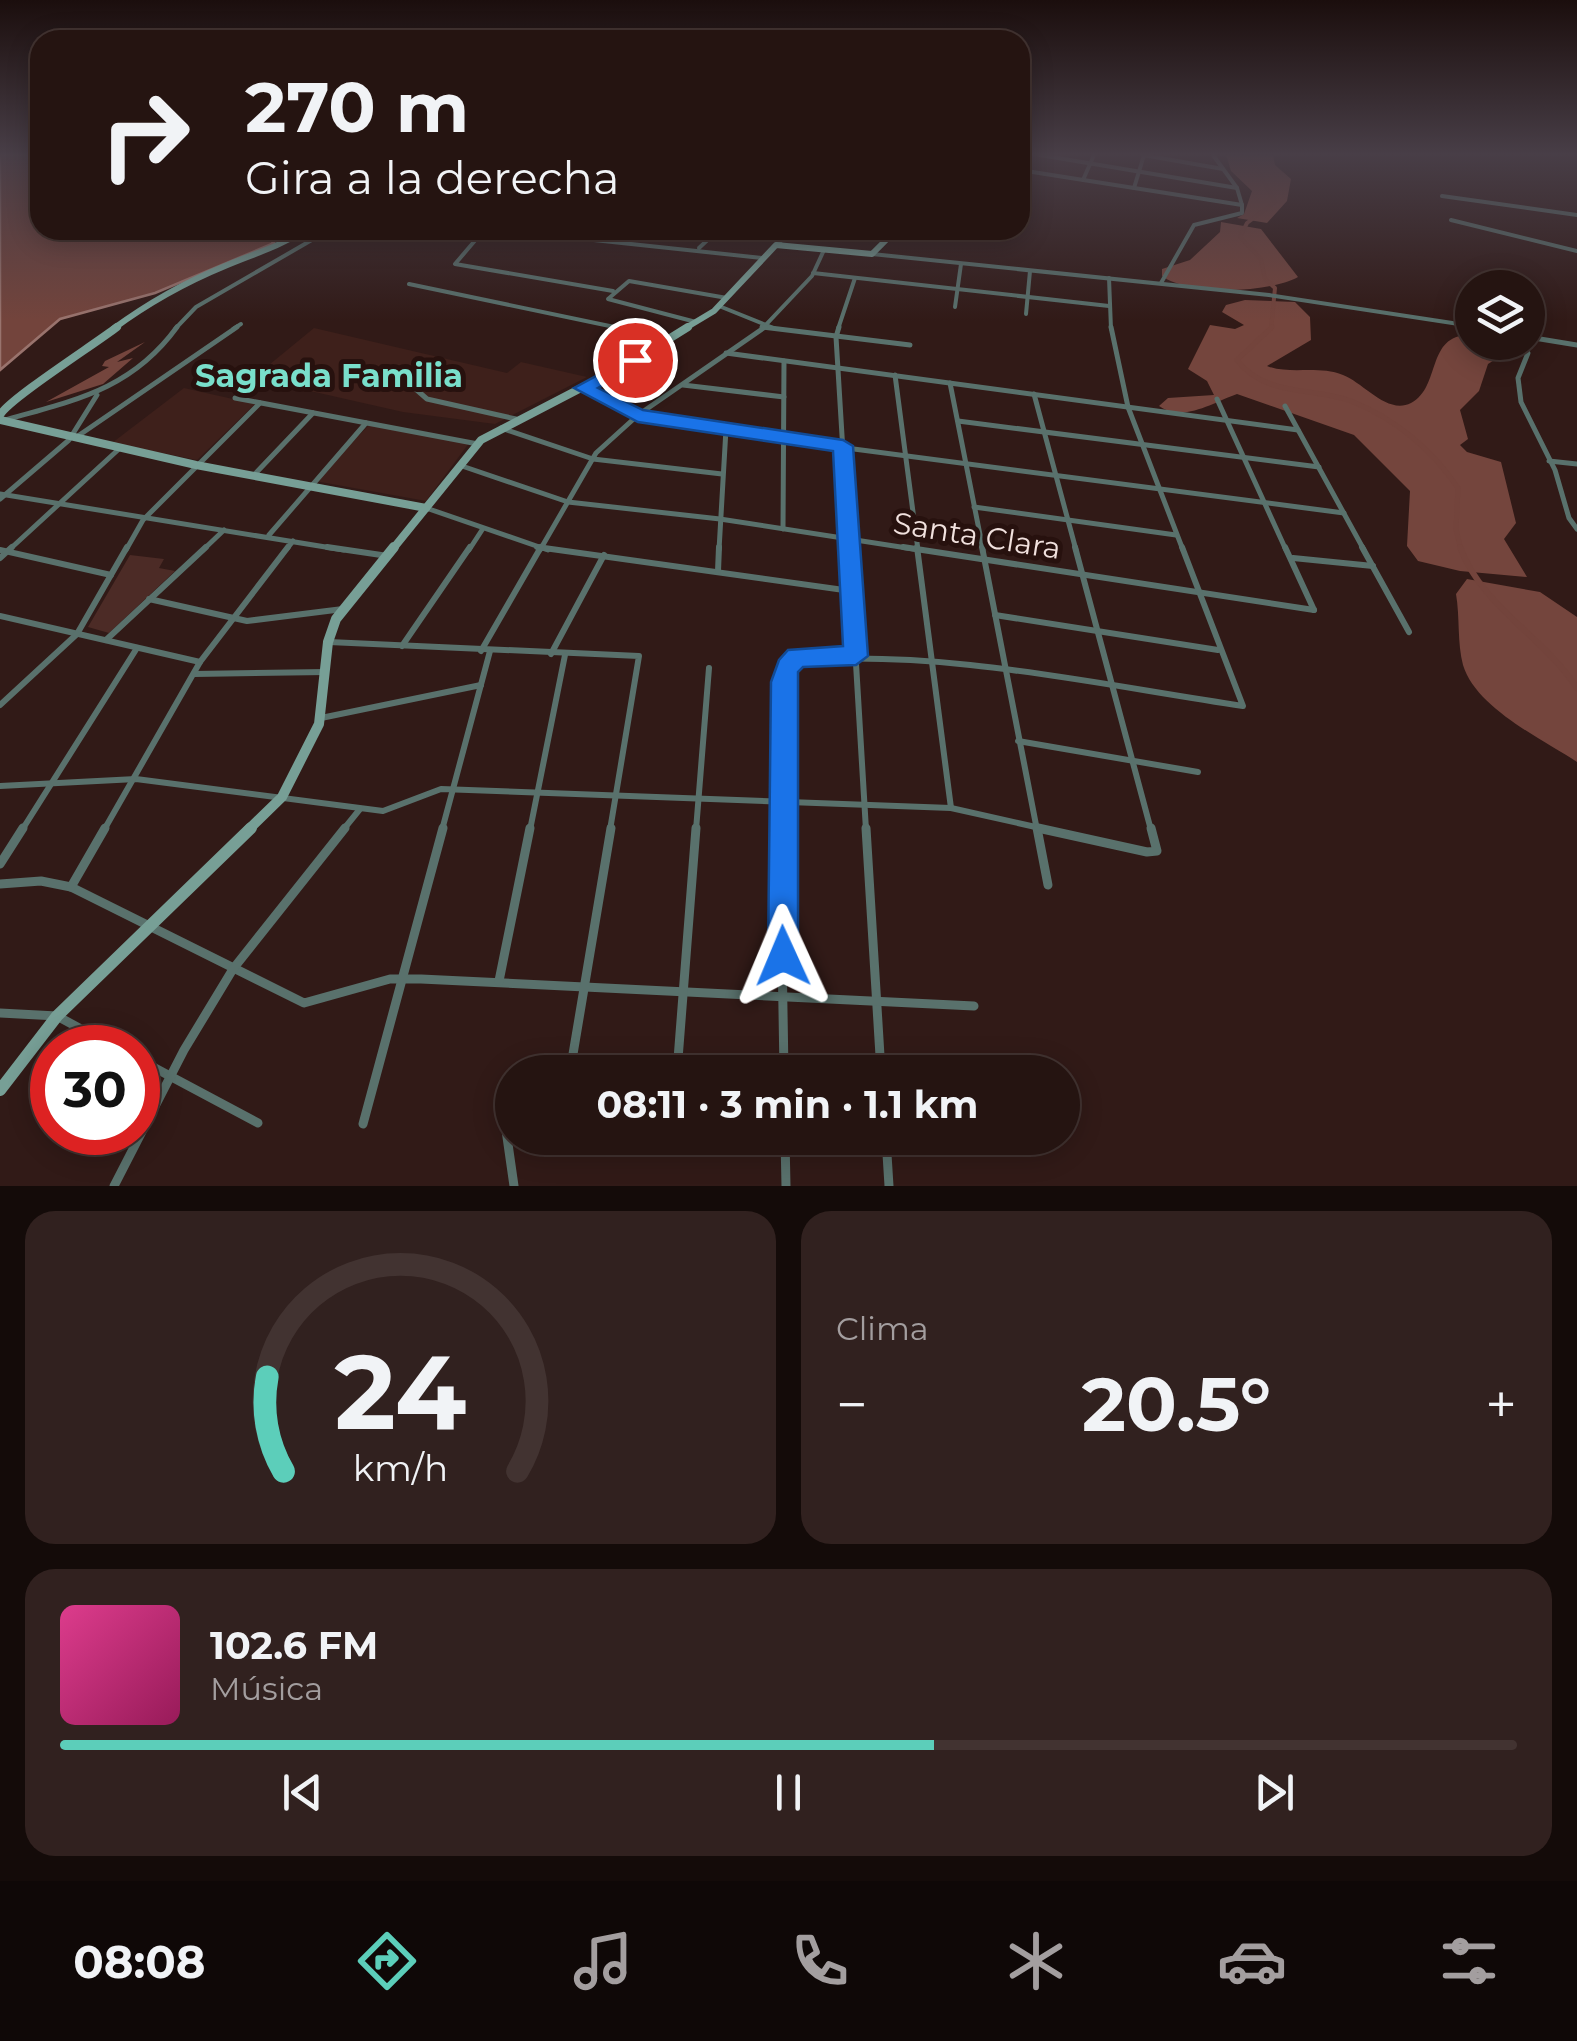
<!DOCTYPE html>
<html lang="es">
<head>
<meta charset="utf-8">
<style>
	:root { --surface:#251411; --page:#31211f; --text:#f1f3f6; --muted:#a39e9f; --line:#423331; --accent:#5cceba }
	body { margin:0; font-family:Montserrat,sans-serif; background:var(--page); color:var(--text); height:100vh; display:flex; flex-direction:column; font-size:38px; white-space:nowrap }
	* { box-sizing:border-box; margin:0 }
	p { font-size:32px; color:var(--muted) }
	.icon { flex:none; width:55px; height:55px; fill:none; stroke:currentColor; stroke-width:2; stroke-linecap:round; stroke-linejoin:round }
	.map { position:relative; height:1186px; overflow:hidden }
	.sheet { display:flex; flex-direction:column; gap:25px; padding:25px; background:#140b09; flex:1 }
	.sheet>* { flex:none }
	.guide { position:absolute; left:30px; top:30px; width:1000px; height:210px; border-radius:30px; box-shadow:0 5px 25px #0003,0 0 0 2px var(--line); background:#251411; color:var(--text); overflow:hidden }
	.controls { position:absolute; left:1455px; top:270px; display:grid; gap:20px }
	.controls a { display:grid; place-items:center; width:90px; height:90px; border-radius:50%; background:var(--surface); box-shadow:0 5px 25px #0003,0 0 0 2px var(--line); font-size:50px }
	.speed { position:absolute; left:30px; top:1025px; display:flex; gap:20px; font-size:50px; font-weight:700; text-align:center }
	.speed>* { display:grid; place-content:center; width:130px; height:130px; border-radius:50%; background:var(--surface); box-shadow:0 5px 25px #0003,0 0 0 2px var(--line); line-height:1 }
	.speed .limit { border:15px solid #d22; background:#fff; color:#111 }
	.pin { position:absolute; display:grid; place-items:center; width:85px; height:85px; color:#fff; margin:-42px; border:5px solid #fff; border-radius:50%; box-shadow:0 2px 10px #0007 }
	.me { position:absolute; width:110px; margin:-55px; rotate:359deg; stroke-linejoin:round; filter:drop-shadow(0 0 8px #0008) }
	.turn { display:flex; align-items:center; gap:35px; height:210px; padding:0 50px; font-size:45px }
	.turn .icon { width:130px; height:130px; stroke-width:2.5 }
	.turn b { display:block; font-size:70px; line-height:85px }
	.big { font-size:75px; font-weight:700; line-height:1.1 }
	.sheet .tile { flex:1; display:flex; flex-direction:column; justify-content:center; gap:15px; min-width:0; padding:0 35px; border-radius:30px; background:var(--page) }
	.sheet .dial { align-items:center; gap:0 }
	.dial svg { height:260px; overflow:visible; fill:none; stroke:var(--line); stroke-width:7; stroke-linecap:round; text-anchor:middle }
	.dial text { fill:var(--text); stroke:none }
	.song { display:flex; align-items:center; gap:30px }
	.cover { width:120px; height:120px; border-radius:15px; background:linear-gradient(135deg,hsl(330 70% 55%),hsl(330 70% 35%)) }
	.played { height:10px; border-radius:5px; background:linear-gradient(90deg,var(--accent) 60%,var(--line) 60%) }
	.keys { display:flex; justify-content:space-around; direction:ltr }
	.heat { display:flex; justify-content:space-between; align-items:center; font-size:55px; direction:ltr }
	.sheet .tiles { flex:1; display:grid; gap:25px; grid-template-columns:1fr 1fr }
	.tile:last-child { grid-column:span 2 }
	.trip { position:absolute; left:495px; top:1055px; width:585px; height:100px; border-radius:50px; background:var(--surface); box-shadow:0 5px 25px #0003,0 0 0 2px var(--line); font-weight:700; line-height:100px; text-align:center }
	.dock { display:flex; height:160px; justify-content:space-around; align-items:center; background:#0f0807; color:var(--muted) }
	.dock .icon { width:70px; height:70px }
	.dock .active { color:var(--accent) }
	.dock b { font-size:45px; color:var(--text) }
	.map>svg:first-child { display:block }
	.built { fill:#3e201b }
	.green { fill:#4c2b26 }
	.forest { fill:#74453d }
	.water { fill:#73443c; stroke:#99736d; stroke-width:2.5 }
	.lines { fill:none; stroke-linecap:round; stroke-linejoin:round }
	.canal-far2 { stroke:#73443c; stroke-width:4 }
	.canal-far1 { stroke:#73443c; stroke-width:5 }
	.canal { stroke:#73443c; stroke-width:6 }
	.minor-far3 { stroke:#59716c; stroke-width:4 }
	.minor-far2 { stroke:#59716c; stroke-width:5 }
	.minor-far1 { stroke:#59716c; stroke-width:6 }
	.minor { stroke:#59716c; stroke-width:9 }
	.secondary-far3 { stroke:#779f96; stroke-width:6 }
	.secondary-far2 { stroke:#779f96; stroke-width:8 }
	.secondary-far1 { stroke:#779f96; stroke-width:10 }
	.secondary { stroke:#779f96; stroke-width:12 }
	.route { fill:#1a73e8; stroke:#114b97; stroke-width:2.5 }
	.labels { text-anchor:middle; stroke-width:10; stroke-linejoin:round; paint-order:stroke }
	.street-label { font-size:30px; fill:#f1e1de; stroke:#27110e }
	.far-district-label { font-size:32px; font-weight:bold; fill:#79dfcb; stroke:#27110e }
</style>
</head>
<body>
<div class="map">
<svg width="1577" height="1186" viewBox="0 0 1577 1186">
	<rect width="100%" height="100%" fill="#311a17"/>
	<g class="built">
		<polygon points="314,328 507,373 521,362 587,377 495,424 403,412 253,378"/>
		<polygon points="184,388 255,404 197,460 112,443"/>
		<polygon points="371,423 469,443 426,501 315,481"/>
	</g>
	<polygon class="green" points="130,555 164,559 159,568 175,571 109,633 88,627"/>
	<g class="forest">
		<polygon points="1226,155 1273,155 1275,165 1291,179 1287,201 1267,223 1237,218 1244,214 1252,191 1231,171"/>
		<path d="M 1221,222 L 1261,229 L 1298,277 C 1269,293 1189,296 1162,276 L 1162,269 L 1190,260 L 1220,232 Z"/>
		<path d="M 1245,300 L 1295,302 L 1310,317 L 1311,340 L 1267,366 C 1290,375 1318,365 1343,375 C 1364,383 1387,415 1411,403 C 1442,387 1425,333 1472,335 L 1472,342 L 1496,343 L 1510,350 L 1488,364 L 1479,391 L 1460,410 L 1468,439 L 1460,445 L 1467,452 L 1501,462 L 1516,523 L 1504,539 L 1527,577 L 1460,571 L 1418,561 L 1407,546 L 1410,491 L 1354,435 L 1237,394 C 1214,402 1183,423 1159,406 L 1168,398 L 1214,395 L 1207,381 L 1188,369 L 1210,325 L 1235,329 L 1244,325 L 1222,312 L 1226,305 Z"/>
		<polygon points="145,342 117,362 133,358 103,384 46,402 109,367 102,366 105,361"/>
		<path d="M 1467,579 L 1540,592 L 1577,617 L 1577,762 C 1542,739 1476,708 1463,665 C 1457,643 1460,617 1456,594 Z"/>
	</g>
	<polygon class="water" points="0,155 40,155 40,230 272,230 267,237 274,243 155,293 60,319 0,370"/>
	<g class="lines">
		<polyline class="canal-far2" points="1249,155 1275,202 1247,223 1240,237 1261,259 1265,279 1275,288 1271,329"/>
		<path class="canal-far1" d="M 1272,327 L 1237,360 C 1265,397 1312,387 1351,401 C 1394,418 1432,449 1458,488 L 1456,529 L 1461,550"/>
		<path class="canal" d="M 1460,547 C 1482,607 1543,636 1577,688"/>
		<g class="minor-far3">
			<polyline points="1040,155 1237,188"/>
			<polyline points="1143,155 1223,169"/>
			<polyline points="1213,155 1237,188 1242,205"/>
			<polyline points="1020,170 1242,205"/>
			<polyline points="1083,180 1094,155"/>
			<polyline points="1134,188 1144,155"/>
			<polyline points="1442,196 1577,215"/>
			<polyline points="1451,220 1577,251"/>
			<polyline points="484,230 455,264 613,291"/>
			<polyline points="479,236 575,238 762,258"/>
			<polyline points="776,245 794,230"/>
			<polyline points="699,248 718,230"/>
			<polyline points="872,254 1269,295 1472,326"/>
			<polyline points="813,273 1109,306"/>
			<polyline points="1109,278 1111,329"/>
			<polyline points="1161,283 1194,225 1242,213 1242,205"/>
			<polyline points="409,284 624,329"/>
			<polyline points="719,306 776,329"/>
			<polyline points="955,307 961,264"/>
			<polyline points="1026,314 1030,271"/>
			<polyline points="696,322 608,299 629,281 727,298"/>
			<polyline points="175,329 196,307 329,230"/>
			<polyline points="233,329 241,324"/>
			<polyline points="762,329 812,276 824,250"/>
			<polyline points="838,329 855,278"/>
		</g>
		<g class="minor-far2">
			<polyline points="614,327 666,340"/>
			<polyline points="762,327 910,345"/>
			<polyline points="839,327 836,337 849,550"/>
			<polyline points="1111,327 1128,407 1183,550"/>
			<polyline points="1528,337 1577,345"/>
			<polyline points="1521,342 1528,353 1518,378 1521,402 1555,470 1569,518 1577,529"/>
			<polyline points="726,353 1298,430"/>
			<polyline points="895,375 918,550"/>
			<polyline points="402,377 427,399 516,419"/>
			<polyline points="950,383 983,550"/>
			<polyline points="683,385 784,397"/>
			<polyline points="583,388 638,415 785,440 1344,513"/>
			<polyline points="1034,394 1076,550"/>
			<polyline points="235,398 478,444"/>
			<polyline points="1217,399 1286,550"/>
			<polyline points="1285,406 1364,550"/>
			<path d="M 5,420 C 76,400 132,389 177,327"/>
			<polyline points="958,421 1319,467"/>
			<polyline points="501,428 593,459 722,474"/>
			<polyline points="75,438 237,327"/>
			<polyline points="1549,461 1577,464"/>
			<polyline points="459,465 568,502 720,519 920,550"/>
			<polyline points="253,476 313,413"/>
			<polyline points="0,494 344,550"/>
			<polyline points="0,499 69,440 97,395"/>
			<polyline points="974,507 1176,535"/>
			<polyline points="426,508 548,550"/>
			<polyline points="783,529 784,361"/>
			<polyline points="269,535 366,423"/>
			<polyline points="9,550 120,448"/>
			<polyline points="126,550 143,520 260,403"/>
			<polyline points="203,550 224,530"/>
			<polyline points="286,550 293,541"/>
			<polyline points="469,550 482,530"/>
			<polyline points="540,550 596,453 638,415 765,327"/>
			<polyline points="719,550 726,429"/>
		</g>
		<g class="minor-far1">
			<polyline points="327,547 388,556"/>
			<polyline points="537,547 851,591"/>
			<polyline points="849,547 866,830"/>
			<polyline points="903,547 1314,610"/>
			<polyline points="917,547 951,808"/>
			<polyline points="982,547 1037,830"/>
			<polyline points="1075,547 1151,830"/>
			<polyline points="1285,547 1314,610"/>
			<polyline points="1362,547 1409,632"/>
			<polyline points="0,550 111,575"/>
			<polyline points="0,558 12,547"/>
			<polyline points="1293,558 1373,566"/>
			<polyline points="718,571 719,547"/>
			<polyline points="149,599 247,621 343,609"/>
			<polyline points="995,615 1218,650"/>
			<polyline points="0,616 200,662"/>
			<polyline points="106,640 206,547"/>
			<polyline points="329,642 639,656 610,830"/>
			<polyline points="402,646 470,547"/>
			<polyline points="481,651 541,547"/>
			<polyline points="551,654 604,555"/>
			<polyline points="194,674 326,672"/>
			<polyline points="0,705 77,634 127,547"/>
			<polyline points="321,718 481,685"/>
			<polyline points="1018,741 1198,772"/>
			<polyline points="0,786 136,779 383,811 441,789 951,808 1049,830"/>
			<polyline points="22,830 137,648"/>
			<polyline points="104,830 200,662 288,547"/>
			<polyline points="343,830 360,809"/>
			<polyline points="442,830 490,651"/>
			<polyline points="530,830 565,655"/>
			<polyline points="696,830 709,668"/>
			<path d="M 780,830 L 781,730 L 792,661 C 943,649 1094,684 1243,706 L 1182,547"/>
		</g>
		<g class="minor">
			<polyline points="780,828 784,1072"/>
			<polyline points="866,828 881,1072"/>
			<polyline points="1037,828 1048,885"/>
			<polyline points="1038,828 1147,852 1157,851 1151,828"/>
			<polyline points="0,864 23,828"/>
			<polyline points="0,884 41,881 71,887 304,1003 390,979 421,979 974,1006"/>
			<polyline points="71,887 105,828"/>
			<polyline points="499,981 530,828"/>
			<polyline points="0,1013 57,1016 116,1048"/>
			<polyline points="138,1059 258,1123"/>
			<polyline points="570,1072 611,828"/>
			<polyline points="677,1072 696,828"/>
			<polyline points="512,1121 505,1123 514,1186"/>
			<polyline points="363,1124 443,828"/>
			<polyline points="785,1138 786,1186"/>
			<polyline points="886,1138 889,1186"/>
			<polyline points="114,1186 184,1050 233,969 345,828"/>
		</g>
		<g class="secondary-far3">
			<path d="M 113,329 C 147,304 186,282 225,266 C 253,254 279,247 305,230"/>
			<polyline points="684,329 714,311 776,245 872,254 896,230"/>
		</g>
		<g class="secondary-far2">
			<path d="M 0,415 C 9,399 95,344 117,327"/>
			<polyline points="0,420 196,465 426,508"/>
			<polyline points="392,550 481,440 635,360 688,327"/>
		</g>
		<polyline class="secondary-far1" points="248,830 282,797 319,724 328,642 336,619 394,547"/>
		<polyline class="secondary" points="0,1090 57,1016 251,828"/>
	</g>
	<linearGradient id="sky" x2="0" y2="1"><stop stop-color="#1b0e0d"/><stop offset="0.48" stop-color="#483e47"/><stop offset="1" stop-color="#483e47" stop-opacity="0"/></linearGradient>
	<rect width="1577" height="321" fill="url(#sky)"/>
	<polygon class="route" points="635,355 644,360 641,364 598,388 643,410 843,440 853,446 868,656 856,665 803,667 798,672 798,956 794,967 783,971 772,967 768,956 771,682 779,660 788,650 843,646 833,451 638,422 574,388"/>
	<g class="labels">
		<g class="street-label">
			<text transform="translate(977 536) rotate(9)" y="10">Santa Clara</text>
		</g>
		<g class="far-district-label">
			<text x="329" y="387">Sagrada Familia</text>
		</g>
	</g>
</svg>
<div class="controls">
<a><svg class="icon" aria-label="layers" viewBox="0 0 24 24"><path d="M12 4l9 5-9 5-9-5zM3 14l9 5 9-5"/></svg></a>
</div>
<div class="speed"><div class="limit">30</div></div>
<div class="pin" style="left:635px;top:360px;background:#d93025"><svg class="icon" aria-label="arrive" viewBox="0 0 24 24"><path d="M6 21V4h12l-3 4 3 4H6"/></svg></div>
<svg class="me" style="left:783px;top:956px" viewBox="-20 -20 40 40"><path d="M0-17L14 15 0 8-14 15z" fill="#1a73e8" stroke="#fff" stroke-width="4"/></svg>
<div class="trip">08:11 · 3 min · 1.1 km</div>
<div class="guide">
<div class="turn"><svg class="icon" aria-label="right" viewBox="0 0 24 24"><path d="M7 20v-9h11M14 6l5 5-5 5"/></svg><div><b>270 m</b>Gira a la derecha</div></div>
</div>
</div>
<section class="sheet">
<div class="tiles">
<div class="tile dial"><svg viewBox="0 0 100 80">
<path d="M14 69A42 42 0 1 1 86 69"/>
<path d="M14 69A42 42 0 0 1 9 40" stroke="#5cceba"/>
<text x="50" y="56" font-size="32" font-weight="700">24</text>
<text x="50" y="72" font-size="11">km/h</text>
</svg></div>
<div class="tile"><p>Clima</p>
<div class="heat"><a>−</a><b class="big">20.5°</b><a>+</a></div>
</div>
<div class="tile">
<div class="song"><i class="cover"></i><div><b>102.6 FM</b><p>Música</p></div></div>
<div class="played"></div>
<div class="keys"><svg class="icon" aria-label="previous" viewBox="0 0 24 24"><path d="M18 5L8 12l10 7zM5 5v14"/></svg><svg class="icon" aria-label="pause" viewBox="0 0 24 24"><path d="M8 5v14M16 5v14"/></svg><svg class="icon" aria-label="next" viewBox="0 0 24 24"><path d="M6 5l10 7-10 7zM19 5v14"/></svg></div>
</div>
</div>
</section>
<nav class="dock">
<b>08:08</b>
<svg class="icon active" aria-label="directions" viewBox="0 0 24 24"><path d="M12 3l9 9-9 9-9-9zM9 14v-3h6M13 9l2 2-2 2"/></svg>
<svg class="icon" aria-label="music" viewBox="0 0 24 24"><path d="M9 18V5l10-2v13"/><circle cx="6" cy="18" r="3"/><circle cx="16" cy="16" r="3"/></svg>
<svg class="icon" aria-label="phone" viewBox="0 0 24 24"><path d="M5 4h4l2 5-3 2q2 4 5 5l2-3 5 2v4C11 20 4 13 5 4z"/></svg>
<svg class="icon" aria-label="climate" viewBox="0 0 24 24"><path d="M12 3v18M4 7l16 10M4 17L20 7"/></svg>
<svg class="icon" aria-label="car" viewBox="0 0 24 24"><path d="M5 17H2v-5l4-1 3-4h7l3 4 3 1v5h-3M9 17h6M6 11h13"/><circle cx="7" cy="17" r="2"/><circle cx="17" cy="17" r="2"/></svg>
<svg class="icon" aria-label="filters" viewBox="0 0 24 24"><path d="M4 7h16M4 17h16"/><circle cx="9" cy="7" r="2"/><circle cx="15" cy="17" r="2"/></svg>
</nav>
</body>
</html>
